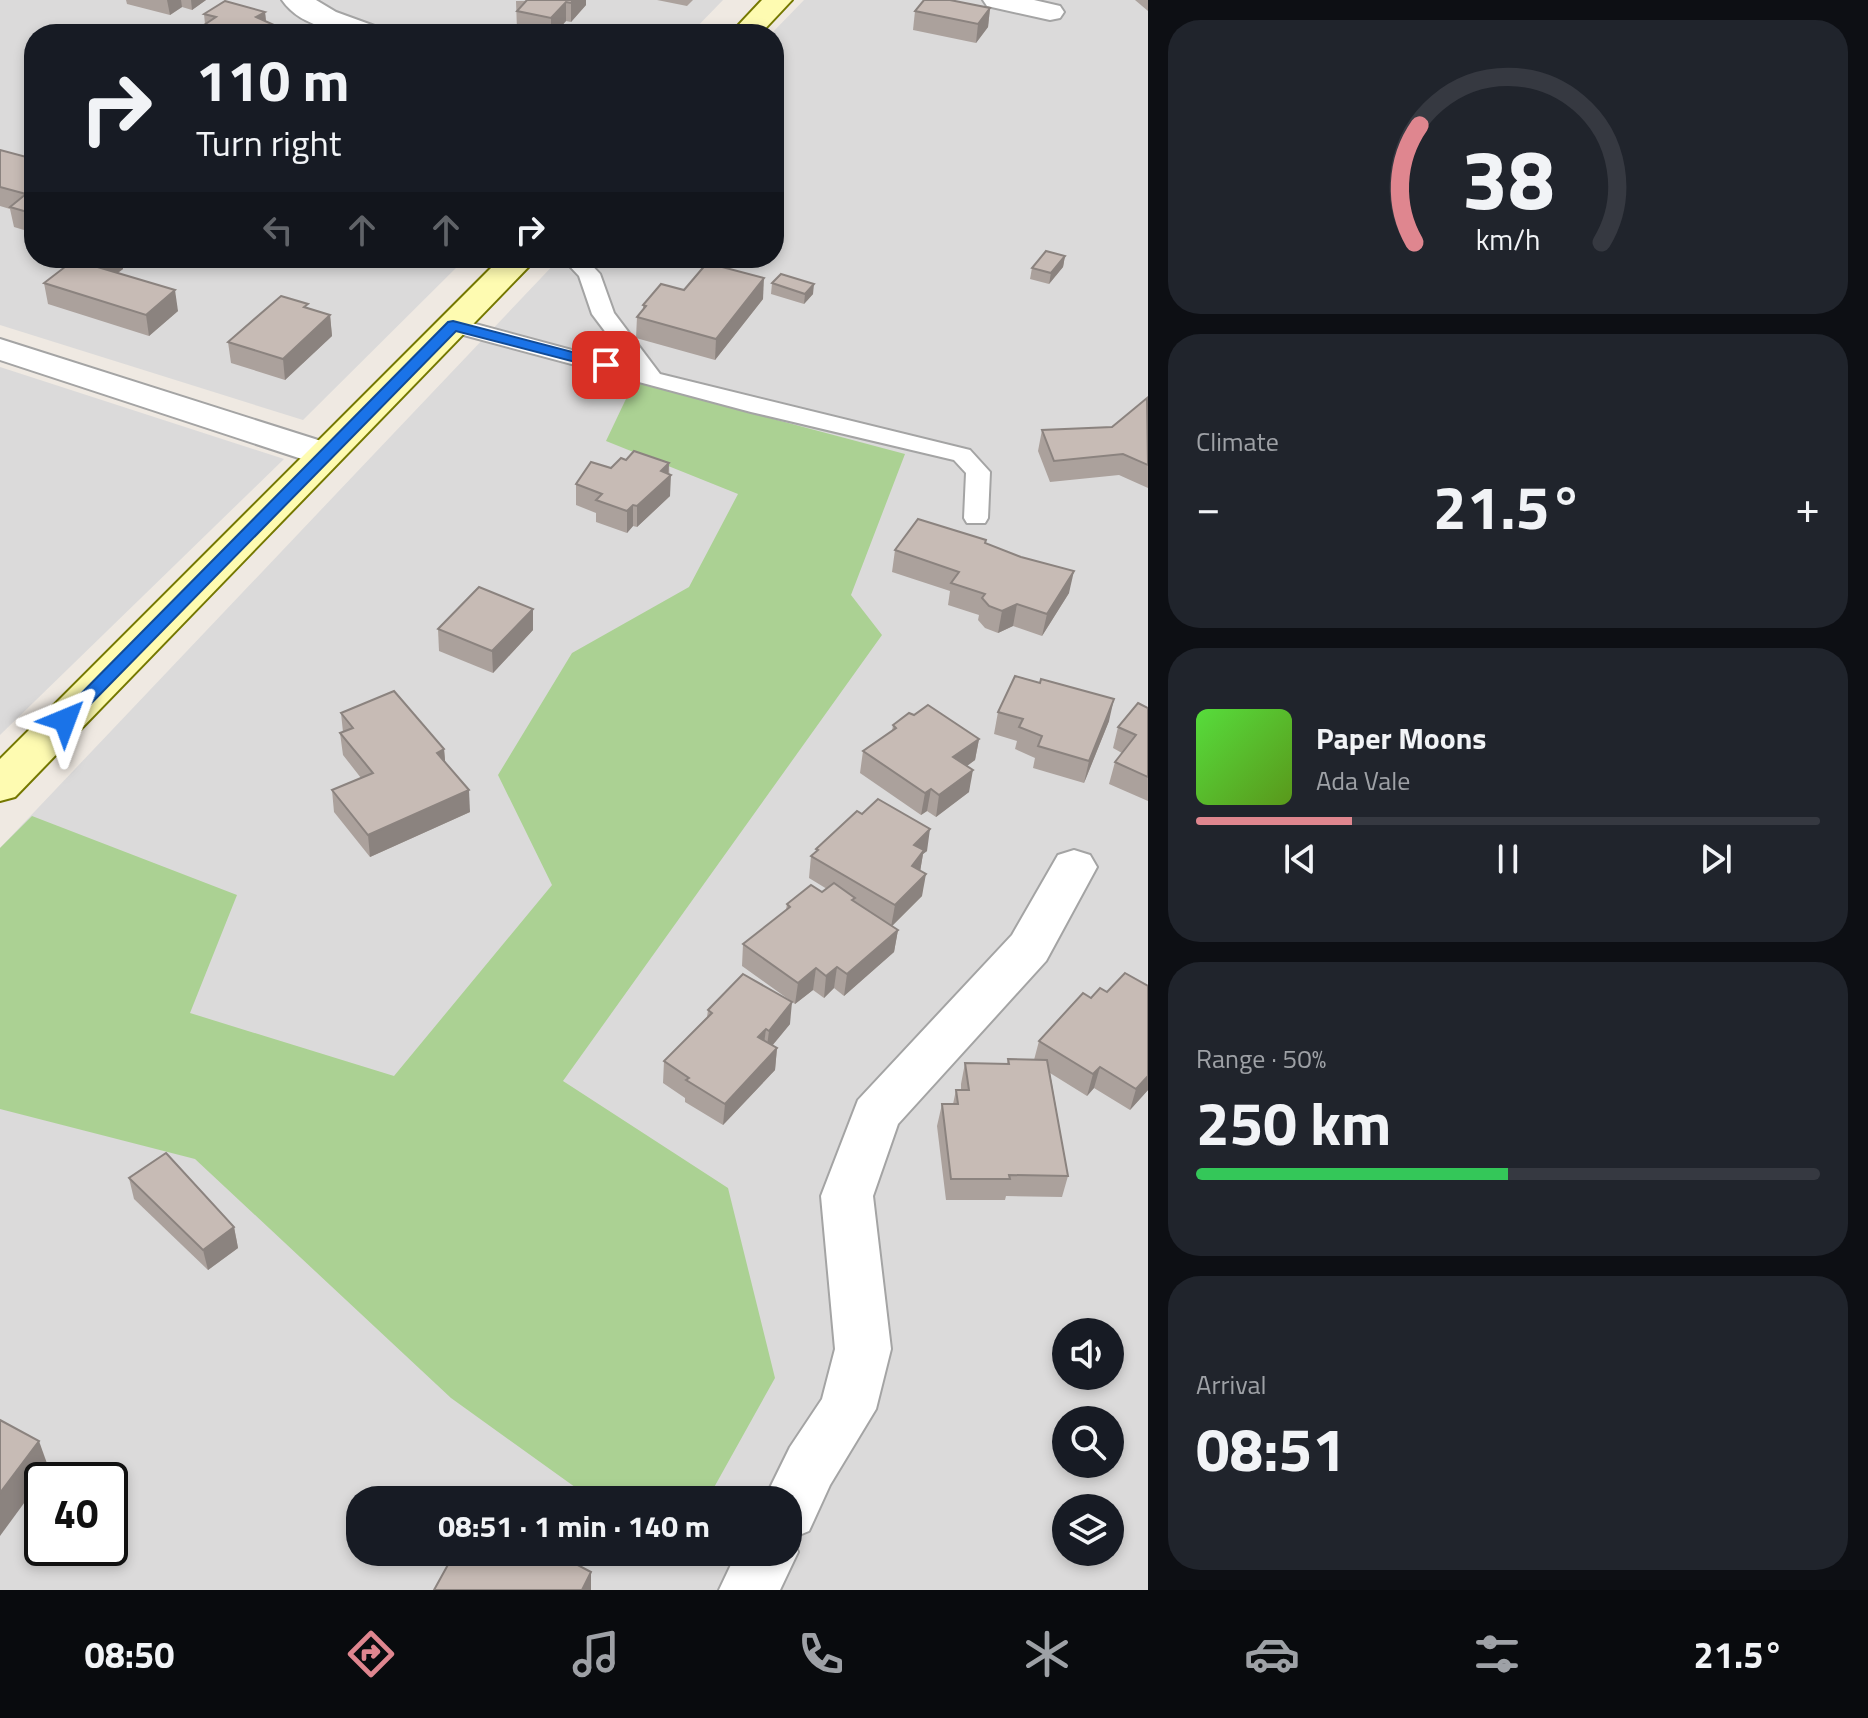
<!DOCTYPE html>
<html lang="en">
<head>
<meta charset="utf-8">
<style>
	:root { --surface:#171b24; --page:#20242c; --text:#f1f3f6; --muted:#9ea1a6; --line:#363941; --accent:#df868f }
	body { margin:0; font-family:"Titillium Web",sans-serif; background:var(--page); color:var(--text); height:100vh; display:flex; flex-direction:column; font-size:30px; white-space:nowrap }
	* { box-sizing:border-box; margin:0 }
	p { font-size:26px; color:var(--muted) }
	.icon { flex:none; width:44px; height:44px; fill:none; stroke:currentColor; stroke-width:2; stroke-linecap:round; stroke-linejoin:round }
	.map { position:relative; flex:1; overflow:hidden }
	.sheet { display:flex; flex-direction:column; gap:20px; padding:20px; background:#0d0f14; width:720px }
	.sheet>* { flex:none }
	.guide { position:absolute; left:24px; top:24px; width:760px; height:244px; border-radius:32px; box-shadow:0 4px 12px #0003; background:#171b24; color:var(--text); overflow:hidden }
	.tools { position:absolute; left:1052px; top:1318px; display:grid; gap:16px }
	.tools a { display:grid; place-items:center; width:72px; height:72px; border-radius:50%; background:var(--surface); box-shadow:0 4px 12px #0003; font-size:40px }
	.speed { position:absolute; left:24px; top:1462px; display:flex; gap:16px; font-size:40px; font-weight:700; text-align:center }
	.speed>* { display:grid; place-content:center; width:104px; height:104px; border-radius:50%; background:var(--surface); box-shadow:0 4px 12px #0003; line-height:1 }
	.speed .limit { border:4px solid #111; border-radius:12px; background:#fff; color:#111 }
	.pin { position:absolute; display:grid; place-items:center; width:68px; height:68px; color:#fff; margin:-34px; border-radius:16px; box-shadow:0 4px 12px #0006 }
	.me { position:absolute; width:88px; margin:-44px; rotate:44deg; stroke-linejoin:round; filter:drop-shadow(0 0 6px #0008) }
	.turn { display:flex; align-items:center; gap:28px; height:168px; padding:0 40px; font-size:36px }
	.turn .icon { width:104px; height:104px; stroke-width:2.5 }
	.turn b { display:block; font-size:56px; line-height:68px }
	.lanes { display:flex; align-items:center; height:76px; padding:0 40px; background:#0003; justify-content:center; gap:40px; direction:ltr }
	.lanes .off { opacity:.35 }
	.big { font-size:60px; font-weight:700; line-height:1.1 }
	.sheet .tile { flex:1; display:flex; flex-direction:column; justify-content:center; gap:12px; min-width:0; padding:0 28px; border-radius:32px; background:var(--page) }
	.sheet .dial { align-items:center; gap:0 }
	.dial svg { height:208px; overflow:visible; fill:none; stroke:var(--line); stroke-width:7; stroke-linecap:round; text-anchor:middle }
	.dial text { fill:var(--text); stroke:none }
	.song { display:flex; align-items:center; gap:24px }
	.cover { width:96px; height:96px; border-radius:12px; background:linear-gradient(135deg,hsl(110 70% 55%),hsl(90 70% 35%)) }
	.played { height:8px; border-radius:4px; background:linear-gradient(90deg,var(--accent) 25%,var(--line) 25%) }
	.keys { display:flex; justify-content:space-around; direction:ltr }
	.heat { display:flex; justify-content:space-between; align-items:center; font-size:44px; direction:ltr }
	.charge { height:12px; border-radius:6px; background:linear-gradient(90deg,#34c759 50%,var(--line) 0) }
	.trip { position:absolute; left:346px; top:1486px; width:456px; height:80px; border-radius:32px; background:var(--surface); box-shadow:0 4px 12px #0003; font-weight:700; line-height:80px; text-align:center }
	.tab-bar { display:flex; height:128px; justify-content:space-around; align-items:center; background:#090b0e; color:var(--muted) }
	.tab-bar .icon { width:56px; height:56px }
	.tab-bar .selected { color:var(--accent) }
	.tab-bar b { font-size:36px; color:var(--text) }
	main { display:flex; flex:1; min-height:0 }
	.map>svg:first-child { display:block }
	.residential { fill:#dbdada; fill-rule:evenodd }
	.forest { fill:#abd193 }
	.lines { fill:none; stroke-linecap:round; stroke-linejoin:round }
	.lane-casing { stroke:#a4a4a4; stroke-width:4 }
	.street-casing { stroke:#a4a4a4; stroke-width:4 }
	.secondary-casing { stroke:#757800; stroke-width:4 }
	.lane { fill:#fff; fill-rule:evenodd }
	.street { fill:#fff; fill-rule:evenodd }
	.secondary { fill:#fefbb1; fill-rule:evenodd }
	.wall { fill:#aba19c }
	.shaded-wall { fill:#8b837f }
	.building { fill:#c7bbb5; stroke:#8b837f; stroke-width:2 }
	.route { fill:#1a73e8; stroke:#114b97; stroke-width:2 }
</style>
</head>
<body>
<main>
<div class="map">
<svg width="1148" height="1590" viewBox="0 0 1148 1590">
	<rect width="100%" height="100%" fill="#efe9e2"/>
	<g class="residential">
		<polygon points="0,0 723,0 690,34 34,34 34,258 466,258 303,420 0,325"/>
		<path d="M 804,0 L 1148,0 L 1148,1590 L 0,1590 L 0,848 L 560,258 L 774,258 L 774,34 L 771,34 ZM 1066,1332 L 1110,1332 L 1110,1376 L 1066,1376 ZM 1066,1420 L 1110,1420 L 1110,1464 L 1066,1464 ZM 42,1480 L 110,1480 L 110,1548 L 42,1548 ZM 360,1500 L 788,1500 L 788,1552 L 360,1552 ZM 1066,1508 L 1110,1508 L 1110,1552 L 1066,1552 Z"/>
		<polygon points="0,367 284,459 0,735"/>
	</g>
	<polygon class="forest" points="634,382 905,454 851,595 882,635 563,1081 728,1188 775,1378 707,1500 593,1500 451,1398 195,1159 0,1109 0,848 32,816 237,895 190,1013 394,1076 552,885 498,775 572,653 689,587 738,494 606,441"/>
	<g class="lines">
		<g class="lane-casing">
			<polygon id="lane" points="562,258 585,258 600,274 614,313 660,374 970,450 990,472 988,518 985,523 967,523 964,518 966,473 954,460 751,412 445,330 442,325 453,318 631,366 592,314 579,276"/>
		</g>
		<g class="street-casing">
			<g id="street">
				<path d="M 282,0 L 316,0 L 336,12 L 380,28 L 384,34 C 351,34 303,31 282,0 Z"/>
				<polygon points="983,0 1034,0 1060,6 1064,12 1060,18 1050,20 987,6"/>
				<polygon points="0,339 337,446 343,454 337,462 324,465 311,462 0,360"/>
				<polygon points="1074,850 1090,855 1097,867 1046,961 898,1124 873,1196 891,1349 876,1409 830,1485 809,1531 792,1538 798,1552 780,1590 719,1590 737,1552 788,1552 788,1500 764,1500 790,1447 822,1399 835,1349 821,1196 858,1100 1012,935 1058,855"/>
			</g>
		</g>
		<g class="secondary-casing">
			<g id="secondary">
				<polygon points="762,0 792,0 760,34 730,34"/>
				<polygon points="501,258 537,258 15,797 0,801 0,759"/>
			</g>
		</g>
		<use href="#lane" class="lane"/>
		<use href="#street" class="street"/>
		<use href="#secondary" class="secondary"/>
	</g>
	<g class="wall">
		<polygon points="126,0 206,0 192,10 182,7 170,15 127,4"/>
		<polygon points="586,0 586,5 571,22 566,21 554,34 536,34 517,30 516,1"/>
		<polygon points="657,0 693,0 687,6"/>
		<polygon points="1135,0 1148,0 1148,11"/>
		<polygon points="990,8 988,27 976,43 913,30 915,11"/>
		<polygon points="265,12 266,22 274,25 275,30 285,34 202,34 201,27 205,24 204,14"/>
		<polygon points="0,150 34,159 34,233 14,227 10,209 0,206"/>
		<polygon points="1065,256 1063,267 1049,284 1030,279 1032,268"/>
		<polygon points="122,258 123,269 118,273 178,311 149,336 48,304 44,283"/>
		<polygon points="772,283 813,294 804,304 771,294"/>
		<polygon points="684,290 763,299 715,360 636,338 637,317 643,310 643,305"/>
		<polygon points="309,309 330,315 332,336 285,380 231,363 228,342"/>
		<polygon points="1148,399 1148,488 1119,475 1050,482 1038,451 1042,430 1112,427"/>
		<polygon points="626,460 669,463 670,496 637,527 633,526 627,533 596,522 596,513 576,505 576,484"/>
		<polygon points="986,543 1069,593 1042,636 1013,626 998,633 985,628 978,620 979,615 948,605 950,591 892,572 895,550"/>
		<polygon points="533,609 533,630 493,673 439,651 438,629"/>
		<polygon points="1148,708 1148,801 1109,784 1115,762 1122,753 1113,748 1118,727"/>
		<polygon points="998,712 1109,721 1084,783 1033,768 1035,758 1015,749 1017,741 994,734"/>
		<polygon points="341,713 444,749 445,762 470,812 370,857 334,812 332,790 361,778 343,755 340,733 343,732"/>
		<polygon points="914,715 979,739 975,760 967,766 969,792 936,817 927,811 921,815 860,773 863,751 892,731 893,725"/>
		<polygon points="816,849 927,851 923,854 920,871 922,896 892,926 898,930 894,952 844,996 834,988 824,998 813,990 795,1004 742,966 743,944 786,910 787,904 822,892 827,889 809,878 811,856 816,853"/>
		<polygon points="1148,986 1148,1090 1130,1110 1094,1088 1087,1096 1050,1073 1068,1176 1062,1197 1006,1196 1005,1200 946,1200 937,1126 942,1104 953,1104 956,1090 961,1090 961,1084 965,1063 1007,1064 1008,1059 1034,1060 1039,1041 1091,998 1107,992"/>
		<polygon points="708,1010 790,1024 772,1046 777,1048 775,1070 723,1125 685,1102 685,1098 663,1083 664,1061 707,1017"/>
		<polygon points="129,1178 234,1227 238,1248 208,1270 134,1199"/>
	</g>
	<g class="shaded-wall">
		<polygon points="167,0 181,0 182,7 170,15"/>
		<polygon points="191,0 206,0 192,10"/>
		<polygon points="573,0 586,0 586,5 571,22 571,3"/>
		<polygon points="566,2 566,21 554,34 551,34 551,18"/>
		<polygon points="990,8 988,27 976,43 978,24"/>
		<polygon points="265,12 267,31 256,17"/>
		<polygon points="1065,256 1063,267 1049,284 1051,273"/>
		<polygon points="122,258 123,269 101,284 99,273"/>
		<polygon points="764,278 763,299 715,360 716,339"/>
		<polygon points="814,284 813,294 804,304 805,294"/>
		<polygon points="175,290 178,311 149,336 146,315"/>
		<polygon points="330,315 332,336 285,380 283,359"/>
		<polygon points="669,463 668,477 671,475 670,496 637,527 637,506 661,471"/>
		<polygon points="633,505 633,526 627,533 627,511"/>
		<polygon points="1074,571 1069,593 1042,636 1047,614"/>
		<polygon points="1017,604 1013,626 998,633 1002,611"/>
		<polygon points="533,609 533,630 493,673 492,651"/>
		<polygon points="1114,699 1109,721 1084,783 1089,761"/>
		<polygon points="979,739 975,760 949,779 953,757"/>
		<polygon points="444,749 446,771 437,753"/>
		<polygon points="973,770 969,792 936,817 939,795"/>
		<polygon points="931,789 927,811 921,815 925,793"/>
		<polygon points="469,790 470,812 370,857 368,835"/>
		<polygon points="930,829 927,851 923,854 920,872 908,888 914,845"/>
		<polygon points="926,874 922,896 891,927 895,905"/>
		<polygon points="898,930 894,952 844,996 847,974"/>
		<polygon points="837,967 834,988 824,998 826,976"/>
		<polygon points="816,968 813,990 795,1004 798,983"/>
		<polygon points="792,1002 790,1024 766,1053 769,1031"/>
		<polygon points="766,1029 763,1051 758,1037"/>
		<polygon points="777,1048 775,1070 723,1125 725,1104"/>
		<polygon points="1100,1067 1094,1088 1087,1096 1093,1074"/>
		<polygon points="1148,1076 1148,1090 1130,1110 1136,1089"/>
		<polygon points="234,1227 238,1248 208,1270 203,1250"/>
		<polygon points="39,1441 49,1469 0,1536 0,1493"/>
		<polygon points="591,1572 591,1590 582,1590"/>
	</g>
	<g class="building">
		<polygon points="527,0 573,0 571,3 566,2 551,18 517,11"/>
		<polygon points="924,0 950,0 990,8 978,24 915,11"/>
		<polygon points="225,1 265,12 256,17 274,25 269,29 284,33 205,34 210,29 201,27 216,17 204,14"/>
		<polygon points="0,150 34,159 34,214 10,207 26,194 0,187"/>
		<polygon points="1046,251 1065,256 1051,273 1032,268"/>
		<polygon points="90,258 122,258 106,269 83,262"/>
		<polygon points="74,260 175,290 146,315 44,283"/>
		<polygon points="707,263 764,278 716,339 637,317 646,306 643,305 661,284 684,290"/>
		<polygon points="781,274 814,284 805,294 772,283"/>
		<polygon points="281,296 308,304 304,307 330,315 283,359 228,342"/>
		<polygon points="1147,398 1148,465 1123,454 1054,461 1042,430 1112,427"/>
		<polygon points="634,451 669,463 661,471 671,475 637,506 633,505 627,511 596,500 602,494 576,484 591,462 611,468 621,458 626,460"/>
		<polygon points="918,519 986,540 985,543 1021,557 1074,571 1047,614 1017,604 1002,611 989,606 982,598 985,594 951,583 959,572 895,550"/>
		<polygon points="479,587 533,609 492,651 438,629"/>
		<polygon points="1015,676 1040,683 1041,679 1114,699 1089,761 1038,746 1042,736 1019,727 1023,719 998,712"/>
		<polygon points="394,691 444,749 437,753 469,790 368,835 332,790 373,773 340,733 353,728 341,713"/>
		<polygon points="1138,703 1148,708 1148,777 1115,762 1136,735 1118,727"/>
		<polygon points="928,705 979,739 953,757 973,770 939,795 931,789 925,793 863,751 896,728 893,725 909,713 914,715"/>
		<polygon points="878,799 930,829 914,845 924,850 912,866 926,874 895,905 811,856 818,850 816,849 857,811 862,814"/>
		<polygon points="834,883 855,898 852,900 898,930 847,974 837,967 826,976 816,968 798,983 743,944 790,907 787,904 811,885 822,892"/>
		<polygon points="1125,973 1148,986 1148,1076 1136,1089 1100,1067 1093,1074 1039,1041 1083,993 1091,998 1100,988 1107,992"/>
		<polygon points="743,974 792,1002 769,1031 766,1029 758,1037 777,1048 725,1104 686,1080 689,1078 664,1061 712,1013 708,1010"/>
		<polygon points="1008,1059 1047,1060 1068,1176 1009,1175 1010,1179 951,1179 942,1104 958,1104 956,1090 969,1090 965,1063 1009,1064"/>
		<polygon points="166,1153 234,1227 203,1250 129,1178"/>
		<polygon points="0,1420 39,1441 0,1493"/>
		<polygon points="455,1552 553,1552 591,1572 582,1590 434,1590"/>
	</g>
	<polygon class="route" points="453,321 611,362 613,365 606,370 456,331 71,724 59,724 56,720 59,716 448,322"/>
</svg>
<div class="tools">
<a><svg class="icon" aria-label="sound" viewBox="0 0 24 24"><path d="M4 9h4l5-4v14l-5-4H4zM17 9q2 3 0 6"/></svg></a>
<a><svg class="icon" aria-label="search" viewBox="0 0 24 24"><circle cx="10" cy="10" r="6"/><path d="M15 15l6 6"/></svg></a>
<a><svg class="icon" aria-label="layers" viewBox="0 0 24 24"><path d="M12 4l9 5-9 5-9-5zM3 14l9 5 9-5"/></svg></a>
</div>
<div class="speed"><div class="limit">40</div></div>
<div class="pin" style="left:606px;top:365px;background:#d93025"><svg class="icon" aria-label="arrive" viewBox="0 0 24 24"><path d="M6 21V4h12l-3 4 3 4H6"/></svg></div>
<svg class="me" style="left:65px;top:720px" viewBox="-20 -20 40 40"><path d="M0-17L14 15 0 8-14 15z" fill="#1a73e8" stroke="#fff" stroke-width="4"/></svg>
<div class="trip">08:51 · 1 min · 140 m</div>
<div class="guide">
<div class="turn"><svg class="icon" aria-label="right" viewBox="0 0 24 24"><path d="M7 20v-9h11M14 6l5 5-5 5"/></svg><div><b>110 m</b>Turn right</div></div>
<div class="lanes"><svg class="icon off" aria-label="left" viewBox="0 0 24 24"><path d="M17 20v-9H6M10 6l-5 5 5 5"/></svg><svg class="icon off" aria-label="ahead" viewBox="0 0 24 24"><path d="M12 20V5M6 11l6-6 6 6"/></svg><svg class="icon off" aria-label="ahead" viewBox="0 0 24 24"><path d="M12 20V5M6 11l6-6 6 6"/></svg><svg class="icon" aria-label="right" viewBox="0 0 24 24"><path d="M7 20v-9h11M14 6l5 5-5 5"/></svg></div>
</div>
</div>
<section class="sheet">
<div class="tile dial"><svg viewBox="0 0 100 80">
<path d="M14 69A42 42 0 1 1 86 69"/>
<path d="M14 69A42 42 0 0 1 16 24" stroke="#df868f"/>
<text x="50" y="56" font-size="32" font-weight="700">38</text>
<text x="50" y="72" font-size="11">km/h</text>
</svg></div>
<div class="tile"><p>Climate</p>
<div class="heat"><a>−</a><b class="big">21.5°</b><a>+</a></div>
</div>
<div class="tile">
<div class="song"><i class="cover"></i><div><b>Paper Moons</b><p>Ada Vale</p></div></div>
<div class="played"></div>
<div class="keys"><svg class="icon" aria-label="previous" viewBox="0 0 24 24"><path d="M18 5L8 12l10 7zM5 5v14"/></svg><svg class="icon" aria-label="pause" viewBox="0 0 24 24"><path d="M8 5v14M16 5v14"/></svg><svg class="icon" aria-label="next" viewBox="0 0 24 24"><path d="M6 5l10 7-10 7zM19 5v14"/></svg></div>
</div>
<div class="tile"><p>Range · 50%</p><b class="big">250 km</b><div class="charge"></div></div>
<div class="tile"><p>Arrival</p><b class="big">08:51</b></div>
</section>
</main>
<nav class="tab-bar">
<b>08:50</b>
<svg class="icon selected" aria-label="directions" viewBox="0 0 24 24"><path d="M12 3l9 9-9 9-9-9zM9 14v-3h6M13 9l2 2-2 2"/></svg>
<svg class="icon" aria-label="music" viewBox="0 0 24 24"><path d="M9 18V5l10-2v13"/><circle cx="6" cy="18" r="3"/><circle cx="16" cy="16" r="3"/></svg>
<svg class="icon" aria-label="phone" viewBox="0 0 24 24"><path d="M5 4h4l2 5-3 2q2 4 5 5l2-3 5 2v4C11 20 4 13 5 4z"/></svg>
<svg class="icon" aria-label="climate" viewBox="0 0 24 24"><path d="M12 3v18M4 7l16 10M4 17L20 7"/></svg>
<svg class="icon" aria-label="car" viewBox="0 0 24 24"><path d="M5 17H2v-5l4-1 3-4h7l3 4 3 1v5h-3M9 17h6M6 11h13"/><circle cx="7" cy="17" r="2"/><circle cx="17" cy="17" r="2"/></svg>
<svg class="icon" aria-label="filters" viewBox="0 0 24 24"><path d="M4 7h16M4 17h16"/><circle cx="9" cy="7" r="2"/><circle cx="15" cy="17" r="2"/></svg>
<b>21.5°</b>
</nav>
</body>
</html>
